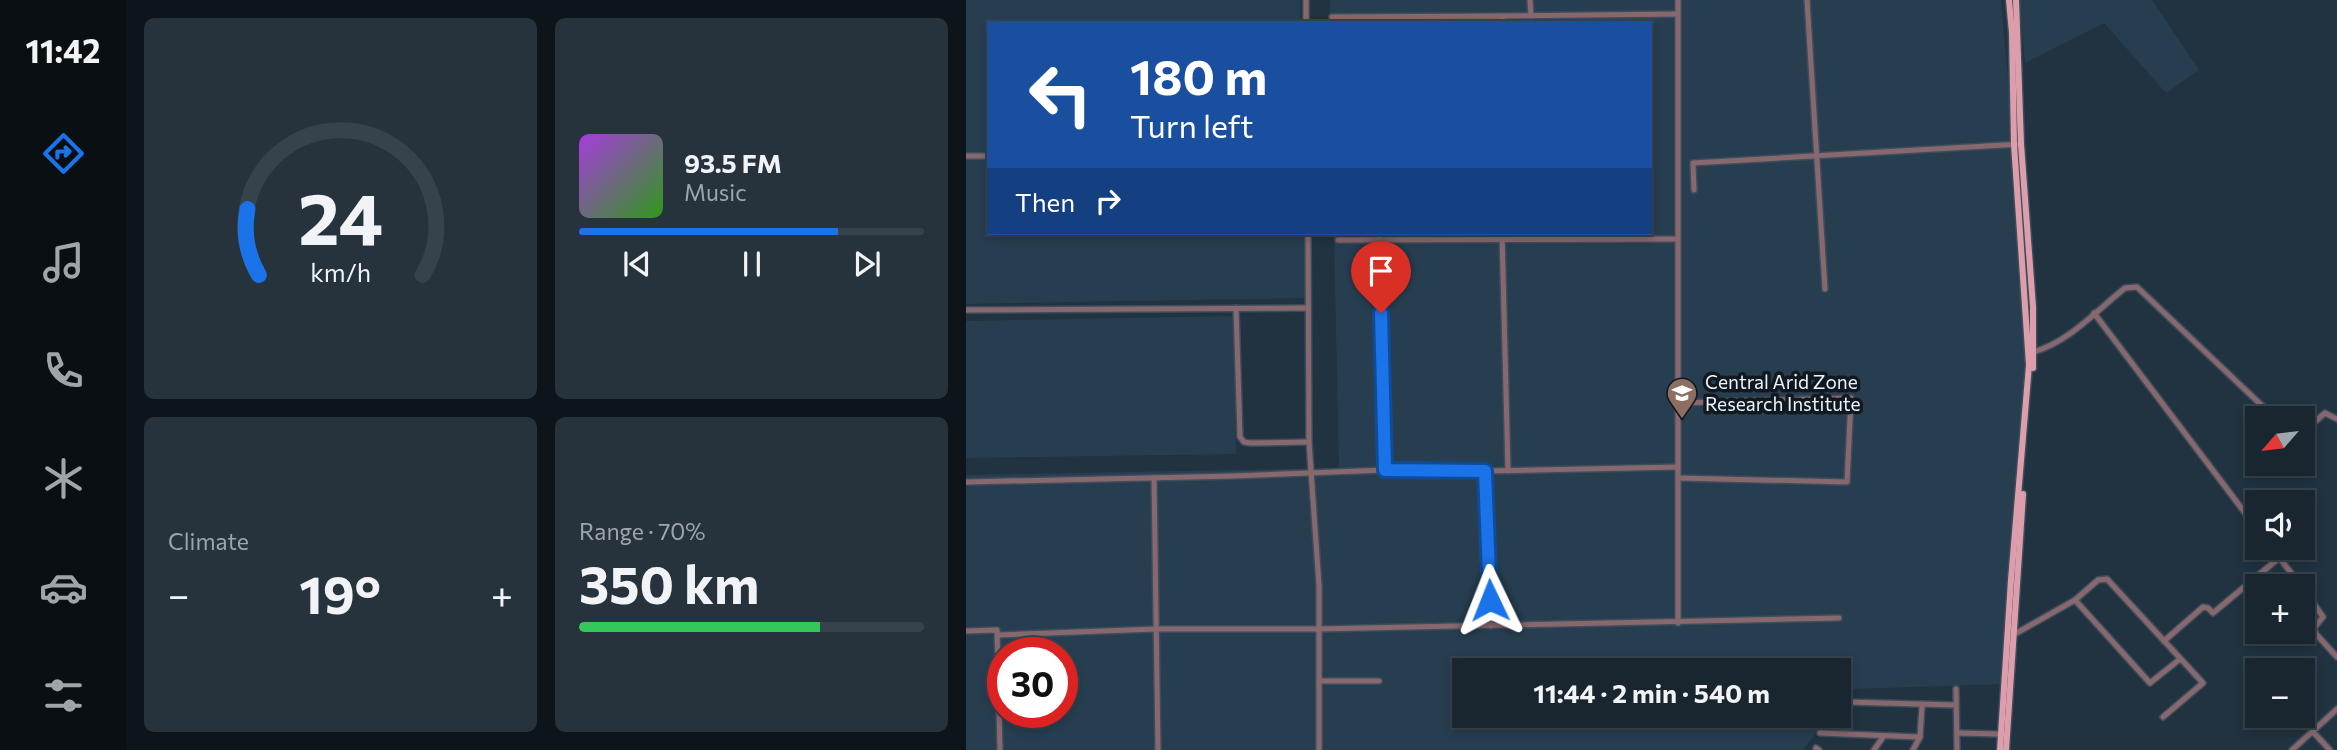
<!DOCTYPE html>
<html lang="en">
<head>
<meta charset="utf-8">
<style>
	:root { --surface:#192630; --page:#26323c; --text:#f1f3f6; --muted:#9fa5ab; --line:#37434c; --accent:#1a73e8 }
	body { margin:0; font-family:Commissioner,sans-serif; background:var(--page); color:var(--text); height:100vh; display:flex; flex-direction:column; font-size:26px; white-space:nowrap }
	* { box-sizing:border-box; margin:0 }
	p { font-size:23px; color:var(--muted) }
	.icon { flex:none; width:38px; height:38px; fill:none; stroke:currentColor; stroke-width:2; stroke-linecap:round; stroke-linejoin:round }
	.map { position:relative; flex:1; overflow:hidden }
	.drawer { display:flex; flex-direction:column; gap:18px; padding:18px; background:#0e151a; width:840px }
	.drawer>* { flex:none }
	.top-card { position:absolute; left:21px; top:21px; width:665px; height:214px; border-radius:0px; box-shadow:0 4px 10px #0003,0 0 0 2px var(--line); background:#1a4fa0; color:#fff; overflow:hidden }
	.needle { width:46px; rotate:242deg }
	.tools { position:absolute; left:1279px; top:406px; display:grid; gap:14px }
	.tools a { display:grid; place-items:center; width:70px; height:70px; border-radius:0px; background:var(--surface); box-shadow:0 4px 10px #0003,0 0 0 2px var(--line); font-size:35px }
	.speed { position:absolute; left:21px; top:637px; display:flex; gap:14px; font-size:35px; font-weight:700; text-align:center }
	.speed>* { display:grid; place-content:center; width:91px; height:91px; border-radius:50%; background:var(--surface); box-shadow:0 4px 10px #0003,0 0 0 2px var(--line); line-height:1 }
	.speed .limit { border:10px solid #d22; background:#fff; color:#111 }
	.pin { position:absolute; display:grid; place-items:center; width:60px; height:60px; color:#fff; margin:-72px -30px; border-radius:50% 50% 50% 0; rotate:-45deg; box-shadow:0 0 7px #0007 }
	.pin .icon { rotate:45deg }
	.me { position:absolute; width:77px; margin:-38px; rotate:358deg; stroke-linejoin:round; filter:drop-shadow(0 0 5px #0008) }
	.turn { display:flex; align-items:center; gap:24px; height:147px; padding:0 28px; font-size:32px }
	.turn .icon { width:91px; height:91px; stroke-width:2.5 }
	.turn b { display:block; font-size:49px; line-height:60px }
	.then { display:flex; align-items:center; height:66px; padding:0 28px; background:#0003; gap:14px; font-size:26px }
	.big { font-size:52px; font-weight:700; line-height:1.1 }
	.drawer .widget { flex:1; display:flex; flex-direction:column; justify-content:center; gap:10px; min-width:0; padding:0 24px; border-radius:10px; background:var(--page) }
	.drawer .dial { align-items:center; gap:0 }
	.dial svg { height:182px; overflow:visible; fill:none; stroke:var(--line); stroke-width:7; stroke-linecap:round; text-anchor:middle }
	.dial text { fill:var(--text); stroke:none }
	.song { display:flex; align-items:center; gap:21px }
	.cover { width:84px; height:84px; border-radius:10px; background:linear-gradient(135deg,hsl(280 70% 55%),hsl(110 70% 35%)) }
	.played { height:7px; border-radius:4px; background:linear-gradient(90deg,var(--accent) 75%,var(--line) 75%) }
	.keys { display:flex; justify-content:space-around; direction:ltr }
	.heat { display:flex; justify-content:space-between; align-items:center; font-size:38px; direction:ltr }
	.charge { height:10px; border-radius:5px; background:linear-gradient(90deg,#34c759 70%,var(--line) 0) }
	.drawer .tiles { flex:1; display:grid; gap:18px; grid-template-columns:repeat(2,1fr) }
	.trip { position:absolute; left:486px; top:658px; width:399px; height:70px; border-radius:0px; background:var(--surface); box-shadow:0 4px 10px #0003,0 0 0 2px var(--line); font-weight:700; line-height:70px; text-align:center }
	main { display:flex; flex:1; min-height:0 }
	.dock { display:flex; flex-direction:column; width:126px; justify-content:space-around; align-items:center; background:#0a0f13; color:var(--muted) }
	.dock .icon { width:49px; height:49px }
	.dock .on { color:var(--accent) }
	.dock b { font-size:32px; color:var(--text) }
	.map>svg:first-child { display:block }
	.built { fill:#273e51; fill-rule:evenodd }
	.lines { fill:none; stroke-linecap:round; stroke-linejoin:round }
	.minor-casing { stroke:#3d4d5b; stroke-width:8 }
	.major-casing { stroke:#3d4d5b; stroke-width:9 }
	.minor { stroke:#87686e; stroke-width:5 }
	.major { stroke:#dd9eac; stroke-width:6 }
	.route-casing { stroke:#114b97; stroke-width:18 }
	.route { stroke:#1a73e8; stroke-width:12 }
	.labels { text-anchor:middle; stroke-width:7; stroke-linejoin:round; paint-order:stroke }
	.poi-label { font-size:19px; fill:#eaf4fe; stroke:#11191f; text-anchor:start }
</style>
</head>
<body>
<main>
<nav class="dock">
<b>11:42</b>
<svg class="icon on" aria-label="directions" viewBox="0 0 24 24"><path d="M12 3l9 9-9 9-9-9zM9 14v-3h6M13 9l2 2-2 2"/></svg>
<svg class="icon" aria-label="music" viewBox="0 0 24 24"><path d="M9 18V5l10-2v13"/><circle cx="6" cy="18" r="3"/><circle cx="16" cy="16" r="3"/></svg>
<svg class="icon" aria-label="phone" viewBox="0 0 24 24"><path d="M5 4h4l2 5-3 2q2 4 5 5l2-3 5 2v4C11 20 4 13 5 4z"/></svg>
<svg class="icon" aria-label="climate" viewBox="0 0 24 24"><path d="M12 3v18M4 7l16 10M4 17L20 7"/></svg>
<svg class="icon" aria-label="car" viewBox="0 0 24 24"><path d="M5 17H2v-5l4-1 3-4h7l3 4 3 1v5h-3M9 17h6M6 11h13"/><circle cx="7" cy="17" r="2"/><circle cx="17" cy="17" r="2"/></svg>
<svg class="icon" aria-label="filters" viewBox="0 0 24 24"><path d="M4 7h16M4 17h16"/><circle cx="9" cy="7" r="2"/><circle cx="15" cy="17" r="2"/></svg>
</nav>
<section class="drawer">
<div class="tiles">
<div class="widget dial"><svg viewBox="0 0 100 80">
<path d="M14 69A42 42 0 1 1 86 69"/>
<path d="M14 69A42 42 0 0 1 9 40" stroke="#1a73e8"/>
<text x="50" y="56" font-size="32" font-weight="700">24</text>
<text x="50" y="72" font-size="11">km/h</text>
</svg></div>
<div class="widget">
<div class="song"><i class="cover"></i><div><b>93.5 FM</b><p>Music</p></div></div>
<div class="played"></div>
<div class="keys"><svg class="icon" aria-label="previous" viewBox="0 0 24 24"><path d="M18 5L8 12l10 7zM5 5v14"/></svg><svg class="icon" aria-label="pause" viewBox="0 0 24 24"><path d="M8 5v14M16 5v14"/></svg><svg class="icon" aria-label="next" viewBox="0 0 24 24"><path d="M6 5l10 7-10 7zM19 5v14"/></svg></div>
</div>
<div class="widget"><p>Climate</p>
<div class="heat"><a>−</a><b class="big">19°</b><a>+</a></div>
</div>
<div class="widget"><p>Range · 70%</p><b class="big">350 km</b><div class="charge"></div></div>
</div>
</section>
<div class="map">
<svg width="1371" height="750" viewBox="0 0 1371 750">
	<rect width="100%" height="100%" fill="#213240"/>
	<g class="built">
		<polygon points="0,0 334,0 334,23 23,23 23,233 338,233 339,298 0,304"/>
		<path d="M 364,0 L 1035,0 L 1048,144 L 1062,372 L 1040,684 L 885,689 L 873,703 L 873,670 L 499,670 L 499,716 L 864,716 L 837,750 L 0,750 L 0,475 L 373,468 L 368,233 L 684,233 L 684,23 L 364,23 ZM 37,653 L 96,653 L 96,712 L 37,712 Z"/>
		<polygon points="1053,0 1186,0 1233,70 1200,93 1138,23 1059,63"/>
		<polygon points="268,316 270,454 0,458 0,321"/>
	</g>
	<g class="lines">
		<g class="minor-casing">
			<g id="minor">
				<polyline points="340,0 340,23"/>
				<polyline points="564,0 565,16"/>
				<polyline points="712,0 712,623"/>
				<polyline points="841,0 859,289"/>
				<polyline points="537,16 712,14"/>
				<polyline points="366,17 537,16 536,23"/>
				<polyline points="0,156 23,156"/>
				<polyline points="728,190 727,163 1055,144"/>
				<polyline points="342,233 343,442 353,585 353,750"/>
				<polyline points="536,233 542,471"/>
				<polyline points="413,239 419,470"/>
				<polyline points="372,240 712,239"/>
				<polyline points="270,308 274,437 278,442 284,443 343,442"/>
				<polyline points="0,310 342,308"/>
				<polyline points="1128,313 1292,530"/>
				<path d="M 1067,352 C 1102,343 1131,310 1159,288 L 1171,287 L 1309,418"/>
				<polyline points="712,403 885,398 881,482 712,478"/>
				<polyline points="1337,432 1359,413 1371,419"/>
				<polyline points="519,471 525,626"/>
				<polyline points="188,478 192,750"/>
				<polyline points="0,482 267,476 419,470 519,471 712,467"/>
				<polyline points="1306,548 1335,586"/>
				<polyline points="1337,588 1357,617 1348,628 1350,634 1371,657"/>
				<polyline points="1109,600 1132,580 1141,579 1237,683 1197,717"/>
				<polyline points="0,631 31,630 34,750"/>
				<polyline points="32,635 190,629 351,629 873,618"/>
				<polyline points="1047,635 1109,600 1184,683 1214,659"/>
				<polyline points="1198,641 1237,607 1242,608 1247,613 1313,558"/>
				<polyline points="353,681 413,681"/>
				<polyline points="990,689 991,750"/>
				<polyline points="880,702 989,705"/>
				<polyline points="1347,732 1364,750"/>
				<polyline points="854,733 954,737 956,706"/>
				<polyline points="991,733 1034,734"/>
				<polyline points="850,748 853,750"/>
				<polyline points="908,750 917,737"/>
				<polyline points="947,750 954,737"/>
				<polyline points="1326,750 1371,709"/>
			</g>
		</g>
		<g class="major-casing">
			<g id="major">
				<polyline points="1050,0 1055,144 1067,307 1067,368"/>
				<polyline points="1034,750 1045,580 1063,365 1048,144 1046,33 1043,0"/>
				<polyline points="1040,750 1057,494"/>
			</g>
		</g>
		<use href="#minor" class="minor"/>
		<use href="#major" class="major"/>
	</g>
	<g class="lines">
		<g class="route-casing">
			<polyline id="route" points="415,313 419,470 519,471 524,600"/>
		</g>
		<use href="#route" class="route"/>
	</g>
	<defs>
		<g id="university-pin" transform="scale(1.575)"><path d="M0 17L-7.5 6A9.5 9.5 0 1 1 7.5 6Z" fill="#8d6e63" stroke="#11191f"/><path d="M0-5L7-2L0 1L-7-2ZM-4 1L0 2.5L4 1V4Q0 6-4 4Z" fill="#fff"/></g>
	</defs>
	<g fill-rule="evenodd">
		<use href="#university-pin" x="716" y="393"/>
	</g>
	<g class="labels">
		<g class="poi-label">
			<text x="739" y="389">Central Arid Zone<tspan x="739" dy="22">Research Institute</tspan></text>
		</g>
	</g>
</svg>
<div class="tools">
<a><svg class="needle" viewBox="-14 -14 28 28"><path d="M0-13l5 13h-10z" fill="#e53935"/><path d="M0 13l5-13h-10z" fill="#9fa5ab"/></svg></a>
<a><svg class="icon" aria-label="sound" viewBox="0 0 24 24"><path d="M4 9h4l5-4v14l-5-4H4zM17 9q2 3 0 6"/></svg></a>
<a>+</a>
<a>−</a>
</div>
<div class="speed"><div class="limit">30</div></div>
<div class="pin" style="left:415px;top:313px;background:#d93025"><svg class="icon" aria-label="arrive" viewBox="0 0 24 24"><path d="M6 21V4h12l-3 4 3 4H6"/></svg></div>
<svg class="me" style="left:524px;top:600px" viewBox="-20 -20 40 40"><path d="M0-17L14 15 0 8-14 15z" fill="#1a73e8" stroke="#fff" stroke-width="4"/></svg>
<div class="trip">11:44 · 2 min · 540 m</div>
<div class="top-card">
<div class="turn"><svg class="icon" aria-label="left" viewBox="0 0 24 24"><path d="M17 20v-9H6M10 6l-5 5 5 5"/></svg><div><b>180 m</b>Turn left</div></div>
<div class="then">Then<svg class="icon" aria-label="right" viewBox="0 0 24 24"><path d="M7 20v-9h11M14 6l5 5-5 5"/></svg></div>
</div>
</div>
</main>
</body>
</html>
